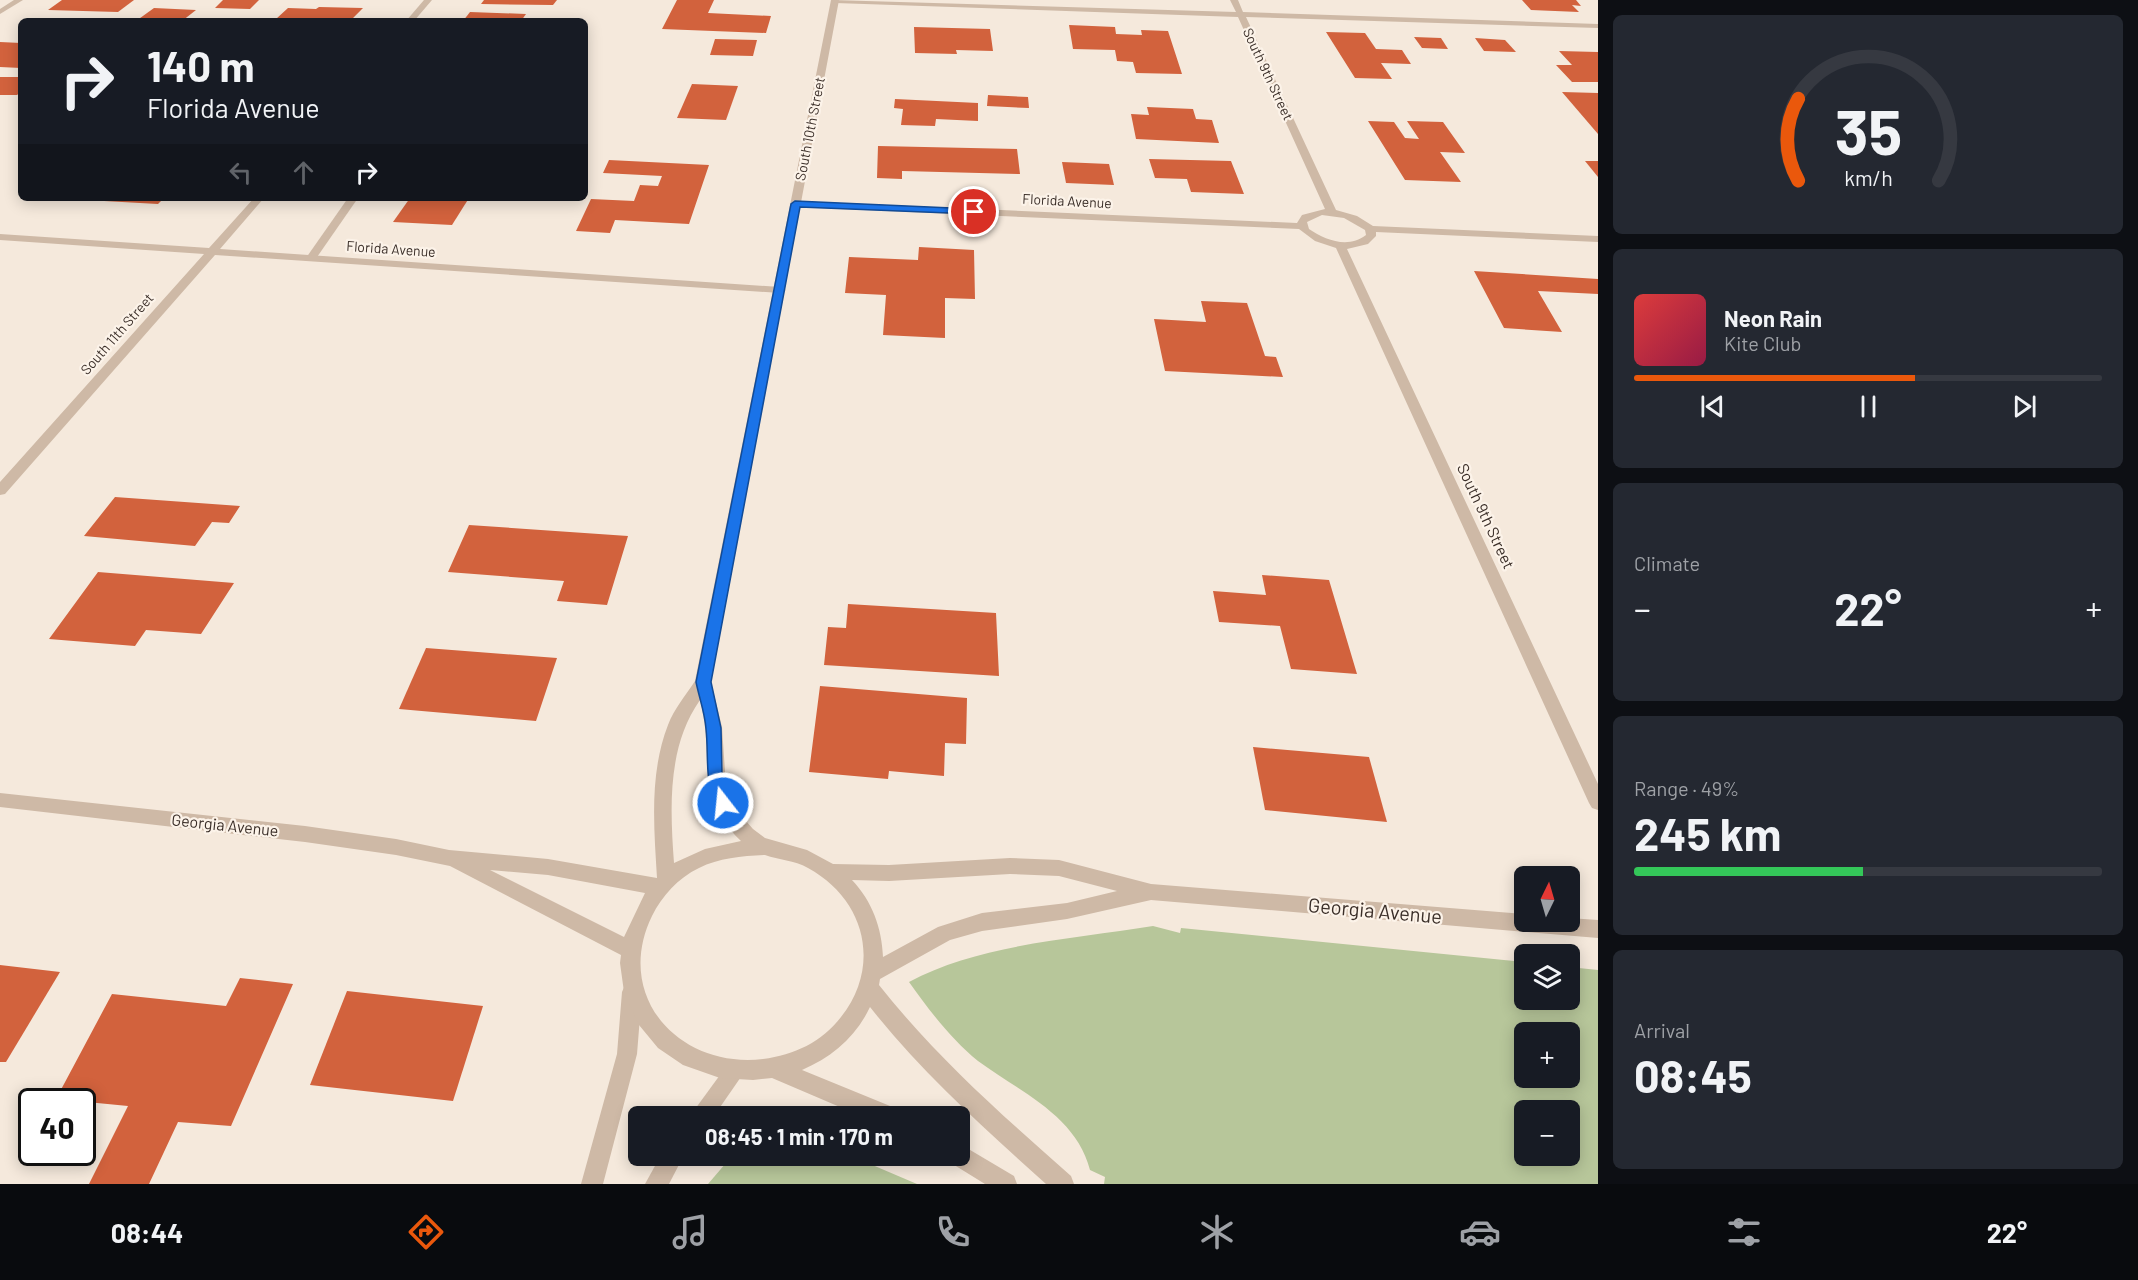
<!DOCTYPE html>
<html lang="en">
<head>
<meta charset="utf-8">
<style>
	:root { --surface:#171b24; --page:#242831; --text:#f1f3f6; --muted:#9ea1a6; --line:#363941; --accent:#ea580c }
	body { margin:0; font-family:Barlow,sans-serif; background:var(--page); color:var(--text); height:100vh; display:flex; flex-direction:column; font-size:22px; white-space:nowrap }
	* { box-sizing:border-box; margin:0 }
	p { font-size:20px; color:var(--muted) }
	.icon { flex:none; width:33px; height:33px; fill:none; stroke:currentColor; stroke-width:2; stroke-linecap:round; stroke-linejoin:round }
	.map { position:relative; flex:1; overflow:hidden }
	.side { display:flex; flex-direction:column; gap:15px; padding:15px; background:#0d0f14; width:540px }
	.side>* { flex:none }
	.banner { position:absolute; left:18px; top:18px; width:570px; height:183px; border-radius:9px; box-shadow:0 3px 15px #0003; background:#171b24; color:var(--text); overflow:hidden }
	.needle { width:39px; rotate:5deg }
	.buttons { position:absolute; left:1514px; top:866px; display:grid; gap:12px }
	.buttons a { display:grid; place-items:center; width:66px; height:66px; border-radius:9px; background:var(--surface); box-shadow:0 3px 15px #0003; font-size:30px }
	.speed { position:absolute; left:18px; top:1088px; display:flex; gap:12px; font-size:30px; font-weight:700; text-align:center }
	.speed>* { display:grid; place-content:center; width:78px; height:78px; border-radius:50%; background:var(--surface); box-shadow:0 3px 15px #0003; line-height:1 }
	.speed .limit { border:3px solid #111; border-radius:9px; background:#fff; color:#111 }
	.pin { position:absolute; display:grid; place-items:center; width:51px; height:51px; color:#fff; margin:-26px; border:3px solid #fff; border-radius:50%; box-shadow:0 2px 6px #0007 }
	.me { position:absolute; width:66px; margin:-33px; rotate:344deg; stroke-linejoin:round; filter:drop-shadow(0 0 4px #0008) }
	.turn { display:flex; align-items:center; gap:21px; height:126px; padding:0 30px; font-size:27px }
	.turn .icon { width:78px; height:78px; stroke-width:2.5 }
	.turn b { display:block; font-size:42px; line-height:51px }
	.lanes { display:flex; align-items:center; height:57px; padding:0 30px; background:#0003; justify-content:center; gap:30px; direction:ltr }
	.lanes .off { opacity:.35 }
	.big { font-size:45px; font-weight:700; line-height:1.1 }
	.side .tile { flex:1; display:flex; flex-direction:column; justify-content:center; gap:9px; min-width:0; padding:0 21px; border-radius:9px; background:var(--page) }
	.side .dial { align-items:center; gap:0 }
	.dial svg { height:156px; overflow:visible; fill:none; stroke:var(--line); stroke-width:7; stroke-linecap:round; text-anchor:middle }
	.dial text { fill:var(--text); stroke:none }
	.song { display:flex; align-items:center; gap:18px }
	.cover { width:72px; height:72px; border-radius:9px; background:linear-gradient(135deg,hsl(0 70% 55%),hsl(340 70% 35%)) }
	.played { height:6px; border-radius:3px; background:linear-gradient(90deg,var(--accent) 60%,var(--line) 60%) }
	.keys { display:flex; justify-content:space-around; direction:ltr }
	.heat { display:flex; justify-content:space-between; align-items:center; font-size:33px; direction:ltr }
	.charge { height:9px; border-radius:4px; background:linear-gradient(90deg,#34c759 49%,var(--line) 0) }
	.trip { position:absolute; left:628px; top:1106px; width:342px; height:60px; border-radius:9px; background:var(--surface); box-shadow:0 3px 15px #0003; font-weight:700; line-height:60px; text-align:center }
	.dock { display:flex; height:96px; justify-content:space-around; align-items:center; background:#090b0e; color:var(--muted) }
	.dock .icon { width:42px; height:42px }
	.dock .selected { color:var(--accent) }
	.dock b { font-size:27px; color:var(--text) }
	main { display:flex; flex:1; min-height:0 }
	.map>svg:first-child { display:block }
	.green { fill:#b7c69a; fill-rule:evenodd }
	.building { fill:#d2623d }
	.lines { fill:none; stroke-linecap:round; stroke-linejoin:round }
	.service { fill:#ceb9a6; fill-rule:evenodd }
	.minor { fill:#ceb9a6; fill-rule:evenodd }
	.tertiary { fill:#ceb9a6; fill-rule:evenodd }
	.route { fill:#1a73e8; stroke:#114b97; stroke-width:1.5 }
	.labels { text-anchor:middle; stroke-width:4.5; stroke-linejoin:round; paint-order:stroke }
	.far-street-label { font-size:14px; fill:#3a2e28; stroke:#fcf3e9 }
	.street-label { font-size:16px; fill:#3a2e28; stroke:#fcf3e9 }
	.near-street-label { font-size:20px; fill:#3a2e28; stroke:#fcf3e9 }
</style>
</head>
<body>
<main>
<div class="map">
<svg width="1598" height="1184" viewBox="0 0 1598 1184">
	<rect width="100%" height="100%" fill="#f5e9dc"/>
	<g class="green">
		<path d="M 1153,926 L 1180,933 L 1181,928 L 1524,962 L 1524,999 L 1569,999 L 1569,967 L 1598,970 L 1598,1184 L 1104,1184 L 1105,1177 L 1090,1170 C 1076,1115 1020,1092 978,1061 C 952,1040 928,1009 909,982 C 979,944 1074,939 1153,926 ZM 1524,1032 L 1569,1032 L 1569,1077 L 1524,1077 ZM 1524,1110 L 1569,1110 L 1569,1155 L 1524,1155 Z"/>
		<polygon points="738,1155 849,1155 917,1184 708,1184 726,1163"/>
	</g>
	<g class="building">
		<polygon points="62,0 134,0 118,12 48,10"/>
		<polygon points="223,0 259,0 250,9 215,8"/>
		<polygon points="484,0 557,0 553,5 481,4"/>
		<polygon points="677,0 714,0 708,13 771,16 766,33 662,29"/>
		<polygon points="1522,0 1576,0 1581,6 1572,5 1579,12 1531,10"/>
		<polygon points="319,7 363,8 350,21 276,19 288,8 316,9"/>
		<polygon points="154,8 196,10 182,21 136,21"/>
		<polygon points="470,12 526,14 521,21 463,21"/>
		<polygon points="1069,25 1115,27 1116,34 1142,35 1141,30 1168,31 1182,74 1136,73 1133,62 1117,61 1115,50 1073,49"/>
		<polygon points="914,27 990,29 993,51 956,50 957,54 915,53"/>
		<polygon points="1326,32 1365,33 1376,49 1402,50 1411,64 1381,63 1392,79 1355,78"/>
		<polygon points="1414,37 1441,38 1448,49 1422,48"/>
		<polygon points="1475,38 1505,40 1516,52 1484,51"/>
		<polygon points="715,39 757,40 753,56 710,55"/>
		<polygon points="0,42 21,43 18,48 21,48 21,68 0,67"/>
		<polygon points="1559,51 1598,52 1598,82 1572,82 1556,65 1572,65"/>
		<polygon points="0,77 21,77 21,92 17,95 0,95"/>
		<polygon points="692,84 738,86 726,120 677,118"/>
		<polygon points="1562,92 1598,93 1598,134"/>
		<polygon points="988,95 1028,97 1029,108 987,106"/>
		<polygon points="895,99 978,103 978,121 936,119 935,126 901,125 903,109 894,108"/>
		<polygon points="1147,107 1193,109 1196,119 1212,120 1219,143 1136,139 1131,114 1149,115"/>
		<polygon points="1368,121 1394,122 1405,138 1419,139 1407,121 1443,122 1465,153 1440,152 1461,182 1405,180"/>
		<polygon points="878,146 1017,149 1020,174 902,171 902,179 877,178"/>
		<polygon points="1149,159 1231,161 1244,194 1191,192 1187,179 1155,178"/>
		<polygon points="609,160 709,165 689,224 615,220 610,233 576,231 591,199 634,201 640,185 658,186 662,176 603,173"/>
		<polygon points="1585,161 1598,161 1598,177"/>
		<polygon points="1062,162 1109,164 1114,185 1066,183"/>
		<polygon points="107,198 164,198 158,204 104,201"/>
		<polygon points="410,198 469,198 452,225 393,222"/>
		<polygon points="919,247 974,250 975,299 945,298 945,338 883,335 886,295 845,293 849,257 918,260"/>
		<polygon points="1474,271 1598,279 1598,294 1538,291 1562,332 1504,328"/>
		<polygon points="1201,301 1247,303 1265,356 1276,357 1283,377 1165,371 1154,319 1206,322"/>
		<polygon points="115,497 240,506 229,523 212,522 195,546 84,536"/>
		<polygon points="469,525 628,536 607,605 557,601 564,581 448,572"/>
		<polygon points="98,572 234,583 201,634 146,630 135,646 49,639"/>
		<polygon points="1262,575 1329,580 1357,674 1291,669 1280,626 1219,622 1213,591 1266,595"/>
		<polygon points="848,604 996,613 999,676 824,665 828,627 846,628"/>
		<polygon points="426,648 557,658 536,721 399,709"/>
		<polygon points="820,686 967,698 966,744 945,743 944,776 889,771 888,779 809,772"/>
		<polygon points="1253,747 1369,757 1387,822 1265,810"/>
		<polygon points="0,965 60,972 6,1062 0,1062"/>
		<polygon points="240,978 293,984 231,1126 178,1122 149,1184 89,1184 128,1106 56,1099 112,994 226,1006"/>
		<polygon points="347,991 483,1006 453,1101 310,1085"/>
	</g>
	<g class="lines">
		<polygon class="service" points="348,198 358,198 315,260 307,260 306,258"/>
		<g class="minor">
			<polygon points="14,0 23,0 0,14 0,9"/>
			<polygon points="424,0 432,0 414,21 406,21"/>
			<path d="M 832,0 L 1236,12 L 1230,0 L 1238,0 L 1243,12 L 1598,24 L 1598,28 L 1246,17 L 1336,210 L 1357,216 L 1373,226 L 1598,236 L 1598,242 L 1376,232 L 1376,236 L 1368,244 L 1347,249 L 1598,784 L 1598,810 L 1592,808 L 1589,803 L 1336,248 L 1315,241 L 1299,229 L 795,207 L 790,204 L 795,201 L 1297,223 L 1302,215 L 1325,209 L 1238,17 L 835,3 ZM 1322,215 L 1344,218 L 1365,230 L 1366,235 C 1348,249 1325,240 1309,229 L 1307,222 Z"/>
			<polygon points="254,198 264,198 220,249 780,287 786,290 780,293 215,255 5,494 0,495 0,482 204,254 0,240 0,234 209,248"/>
			<polygon points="632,983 639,985 642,992 637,1054 603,1184 581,1184 617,1054 622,992 625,985"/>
			<polygon points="735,1061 742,1064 745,1071 714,1116 690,1116 728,1064"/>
			<polygon points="661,1155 684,1155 669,1184 645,1184"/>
		</g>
		<g class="tertiary">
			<path d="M 831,0 L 839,0 L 711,682 L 722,727 L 726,786 L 738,812 L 753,829 L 765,838 L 807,850 L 833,864 L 889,865 L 1010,858 L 1059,860 L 1151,884 L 1524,914 L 1524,921 L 1569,921 L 1569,918 L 1598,920 L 1598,938 L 1151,900 L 1067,919 L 982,931 L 950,940 L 880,979 L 879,985 C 936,1057 1003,1116 1071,1176 L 1074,1184 L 1046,1184 C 984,1128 922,1073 870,1007 C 856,1037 832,1057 802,1070 L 895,1108 L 898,1116 L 861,1116 L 772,1078 L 753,1080 L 720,1078 L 683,1065 L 658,1048 L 639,1025 L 624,992 L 620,963 L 621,955 L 450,866 L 396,855 L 305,842 L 0,807 L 0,793 L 305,826 L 396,839 L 449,850 L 548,859 L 657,878 C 654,827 649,774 668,725 C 674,709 686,695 695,681 ZM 700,700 C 715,755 693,795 741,841 L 705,849 L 674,863 C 670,808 667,747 700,700 ZM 765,855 C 779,860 794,860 808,868 C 865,899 882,965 841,1017 C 822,1042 794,1055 763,1059 C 679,1069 613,996 652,916 C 662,896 678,878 699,868 C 719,858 742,856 765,855 ZM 490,870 L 548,875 L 645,893 L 624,937 ZM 1010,874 L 1059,876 L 1117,891 L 1067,903 L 982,913 L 938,927 L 883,957 C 882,928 872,901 852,880 L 889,881 Z"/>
			<polygon points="960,1144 1014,1176 1017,1184 985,1184 951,1163 948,1155 960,1155"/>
		</g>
	</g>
	<path class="route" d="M 795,201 L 974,209 L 978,212 L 974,214 L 800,207 L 711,682 L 721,728 L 722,775 L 731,803 L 728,808 L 717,808 C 704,782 709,756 706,729 C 705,713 699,697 696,682 L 791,204 Z"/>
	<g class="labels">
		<g class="far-street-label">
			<text transform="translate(1268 74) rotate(65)" y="5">South 9th Street</text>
			<text transform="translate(810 129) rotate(-79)" y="5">South 10th Street</text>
			<text transform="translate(1067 201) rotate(3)" y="5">Florida Avenue</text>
			<text transform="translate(391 249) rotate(4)" y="5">Florida Avenue</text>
			<text transform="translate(117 334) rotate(-49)" y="5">South 11th Street</text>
		</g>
		<g class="street-label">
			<text transform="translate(1486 516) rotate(65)" y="6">South 9th Street</text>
			<text transform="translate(225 825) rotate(6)" y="6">Georgia Avenue</text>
		</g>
		<g class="near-street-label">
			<text transform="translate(1375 911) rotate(5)" y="7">Georgia Avenue</text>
		</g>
	</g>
</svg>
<div class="buttons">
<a><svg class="needle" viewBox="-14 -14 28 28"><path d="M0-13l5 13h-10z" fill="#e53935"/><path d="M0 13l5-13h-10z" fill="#9ea1a6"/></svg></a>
<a><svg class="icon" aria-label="layers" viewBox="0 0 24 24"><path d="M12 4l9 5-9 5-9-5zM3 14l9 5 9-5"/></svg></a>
<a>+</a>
<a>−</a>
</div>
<div class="speed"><div class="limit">40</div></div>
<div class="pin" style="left:974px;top:212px;background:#d93025"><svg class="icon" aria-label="arrive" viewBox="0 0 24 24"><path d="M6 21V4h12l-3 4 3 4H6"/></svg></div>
<svg class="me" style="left:723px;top:803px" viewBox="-20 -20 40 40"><circle r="17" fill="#1a73e8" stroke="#fff" stroke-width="3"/><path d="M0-11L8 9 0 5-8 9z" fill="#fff"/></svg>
<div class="trip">08:45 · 1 min · 170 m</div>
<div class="banner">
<div class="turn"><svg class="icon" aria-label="right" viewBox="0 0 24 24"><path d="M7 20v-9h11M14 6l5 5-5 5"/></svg><div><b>140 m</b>Florida Avenue</div></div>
<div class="lanes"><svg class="icon off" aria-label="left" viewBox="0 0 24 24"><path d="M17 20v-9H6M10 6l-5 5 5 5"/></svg><svg class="icon off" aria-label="ahead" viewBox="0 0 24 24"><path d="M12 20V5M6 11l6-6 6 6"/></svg><svg class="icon" aria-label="right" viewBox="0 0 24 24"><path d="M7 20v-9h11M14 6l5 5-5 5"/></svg></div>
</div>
</div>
<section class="side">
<div class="tile dial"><svg viewBox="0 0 100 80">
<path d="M14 69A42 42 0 1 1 86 69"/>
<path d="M14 69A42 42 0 0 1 14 27" stroke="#ea580c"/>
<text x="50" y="56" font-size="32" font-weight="700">35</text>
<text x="50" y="72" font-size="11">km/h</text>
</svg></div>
<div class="tile">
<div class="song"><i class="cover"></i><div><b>Neon Rain</b><p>Kite Club</p></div></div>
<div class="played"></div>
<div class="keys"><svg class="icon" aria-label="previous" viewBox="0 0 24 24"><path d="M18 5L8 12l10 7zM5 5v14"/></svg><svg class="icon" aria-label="pause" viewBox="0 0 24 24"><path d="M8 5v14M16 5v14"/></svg><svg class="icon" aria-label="next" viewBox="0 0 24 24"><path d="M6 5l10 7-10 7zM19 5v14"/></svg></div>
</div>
<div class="tile"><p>Climate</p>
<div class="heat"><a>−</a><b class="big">22°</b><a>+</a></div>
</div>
<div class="tile"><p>Range · 49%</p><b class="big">245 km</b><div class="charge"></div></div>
<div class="tile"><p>Arrival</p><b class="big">08:45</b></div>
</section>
</main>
<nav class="dock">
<b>08:44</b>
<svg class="icon selected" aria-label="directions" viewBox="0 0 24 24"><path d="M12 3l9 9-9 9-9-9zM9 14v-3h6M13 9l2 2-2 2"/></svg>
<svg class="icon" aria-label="music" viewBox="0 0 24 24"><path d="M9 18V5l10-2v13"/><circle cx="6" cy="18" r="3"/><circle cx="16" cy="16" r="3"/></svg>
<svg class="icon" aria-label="phone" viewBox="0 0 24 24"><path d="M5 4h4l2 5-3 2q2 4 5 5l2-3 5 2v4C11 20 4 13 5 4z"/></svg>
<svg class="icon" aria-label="climate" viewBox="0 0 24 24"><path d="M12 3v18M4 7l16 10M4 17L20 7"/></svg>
<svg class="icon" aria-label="car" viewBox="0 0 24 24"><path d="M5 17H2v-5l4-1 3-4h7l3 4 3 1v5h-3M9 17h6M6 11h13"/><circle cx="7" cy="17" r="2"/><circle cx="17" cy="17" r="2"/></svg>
<svg class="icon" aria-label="filters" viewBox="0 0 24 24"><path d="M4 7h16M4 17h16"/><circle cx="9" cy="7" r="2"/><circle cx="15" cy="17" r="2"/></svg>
<b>22°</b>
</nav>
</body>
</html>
